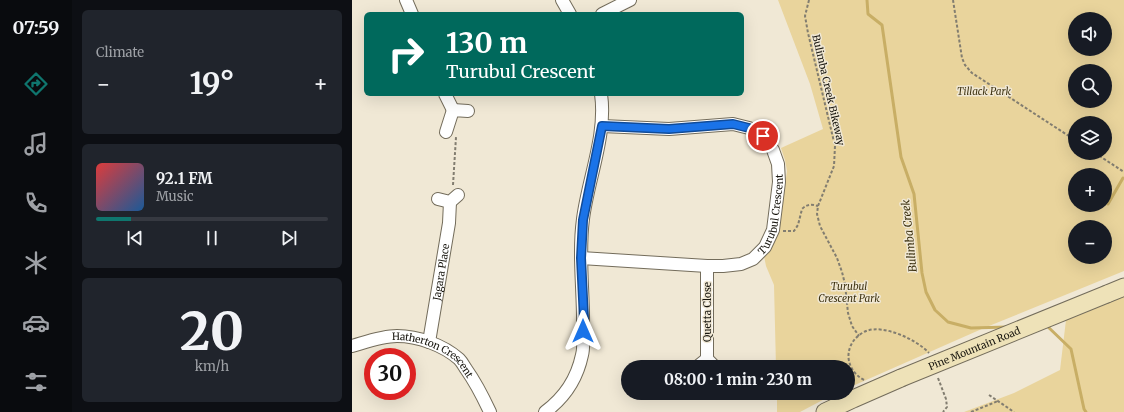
<!DOCTYPE html>
<html lang="en">
<head>
<meta charset="utf-8">
<style>
	:root { --surface:#171b24; --page:#20242c; --text:#f1f3f6; --muted:#9ea1a6; --line:#363941; --accent:#0f766e }
	body { margin:0; font-family:Merriweather,serif; background:var(--page); color:var(--text); height:100vh; display:flex; flex-direction:column; font-size:15px; white-space:nowrap }
	* { box-sizing:border-box; margin:0 }
	p { font-size:13px; color:var(--muted) }
	.icon { flex:none; width:22px; height:22px; fill:none; stroke:currentColor; stroke-width:2; stroke-linecap:round; stroke-linejoin:round }
	.map { position:relative; flex:1; overflow:hidden }
	.drawer { display:flex; flex-direction:column; gap:10px; padding:10px; background:#0d0f14; width:280px }
	.drawer>* { flex:none }
	.banner { position:absolute; left:12px; top:12px; width:380px; height:84px; border-radius:6px; box-shadow:0 4px 16px #0002; background:#00695c; color:#fff; overflow:hidden }
	.controls { position:absolute; left:716px; top:12px; display:grid; gap:8px }
	.controls a { display:grid; place-items:center; width:44px; height:44px; border-radius:50%; background:var(--surface); box-shadow:0 4px 16px #0002; font-size:20px }
	.speed { position:absolute; left:12px; top:348px; display:flex; gap:8px; font-size:20px; font-weight:700; text-align:center }
	.speed>* { display:grid; place-content:center; width:52px; height:52px; border-radius:50%; background:var(--surface); box-shadow:0 4px 16px #0002; line-height:1 }
	.speed .limit { border:6px solid #d22; background:#fff; color:#111 }
	.pin { position:absolute; display:grid; place-items:center; width:34px; height:34px; color:#fff; margin:-17px; border:2px solid #fff; border-radius:50%; box-shadow:0 1px 4px #0007 }
	.me { position:absolute; width:44px; margin:-22px; rotate:0deg; stroke-linejoin:round; filter:drop-shadow(0 0 3px #0008) }
	.turn { display:flex; align-items:center; gap:14px; height:84px; padding:0 16px; font-size:18px }
	.turn .icon { width:52px; height:52px; stroke-width:2.5 }
	.turn b { display:block; font-size:28px; line-height:34px }
	.big { font-size:30px; font-weight:700; line-height:1.1 }
	.drawer .widget { flex:1; display:flex; flex-direction:column; justify-content:center; gap:6px; min-width:0; padding:0 14px; border-radius:6px; background:var(--page) }
	.drawer .dial { align-items:center; gap:0 }
	.dial b { font-size:52px; line-height:1 }
	.song { display:flex; align-items:center; gap:12px }
	.cover { width:48px; height:48px; border-radius:6px; background:linear-gradient(135deg,hsl(0 70% 55%),hsl(210 70% 35%)) }
	.played { height:4px; border-radius:2px; background:linear-gradient(90deg,var(--accent) 15%,var(--line) 15%) }
	.keys { display:flex; justify-content:space-around; direction:ltr }
	.heat { display:flex; justify-content:space-between; align-items:center; font-size:22px; direction:ltr }
	.trip { position:absolute; left:269px; top:360px; width:234px; height:40px; border-radius:20px; background:var(--surface); box-shadow:0 4px 16px #0002; font-weight:700; line-height:40px; text-align:center }
	main { display:flex; flex:1; min-height:0 }
	.tabs { display:flex; flex-direction:column; width:72px; justify-content:space-around; align-items:center; background:#090b0e; color:var(--muted) }
	.tabs .icon { width:28px; height:28px }
	.tabs .active { color:var(--accent) }
	.tabs b { font-size:18px; color:var(--text) }
	.map>svg:first-child { display:block }
	.green { fill:#e9d49c; fill-rule:evenodd }
	.lines { fill:none; stroke-linecap:round; stroke-linejoin:round }
	.stream { stroke:#c8ae65; stroke-width:3 }
	.minor-casing { stroke:#736c5b; stroke-width:14 }
	.secondary-casing { stroke:#736c5b; stroke-width:19 }
	.path { stroke:#827d70; stroke-width:2; stroke-dasharray:3 2; stroke-linecap:butt }
	.minor { stroke:#fff; stroke-width:12 }
	.secondary { stroke:#eee2b8; stroke-width:17 }
	.secondary-bridge-casing { stroke:#736c5b; stroke-width:19; stroke-linecap:butt }
	.secondary-bridge { stroke:#eee2b8; stroke-width:17 }
	.route-casing { stroke:#114b97; stroke-width:10 }
	.route { stroke:#1a73e8; stroke-width:7 }
	.labels { text-anchor:middle; stroke-width:3; stroke-linejoin:round; paint-order:stroke }
	.street-label { font-size:10px; fill:#18160f; stroke:#f0e8d5 }
	.park-label { font-size:10px; font-style:italic; fill:#3e3312; stroke:#f0e8d5 }
	.water-label { font-size:11px; font-style:italic; fill:#372c0b; stroke:#f0e8d5 }
</style>
</head>
<body>
<main>
<nav class="tabs">
<b>07:59</b>
<svg class="icon active" aria-label="directions" viewBox="0 0 24 24"><path d="M12 3l9 9-9 9-9-9zM9 14v-3h6M13 9l2 2-2 2"/></svg>
<svg class="icon" aria-label="music" viewBox="0 0 24 24"><path d="M9 18V5l10-2v13"/><circle cx="6" cy="18" r="3"/><circle cx="16" cy="16" r="3"/></svg>
<svg class="icon" aria-label="phone" viewBox="0 0 24 24"><path d="M5 4h4l2 5-3 2q2 4 5 5l2-3 5 2v4C11 20 4 13 5 4z"/></svg>
<svg class="icon" aria-label="climate" viewBox="0 0 24 24"><path d="M12 3v18M4 7l16 10M4 17L20 7"/></svg>
<svg class="icon" aria-label="car" viewBox="0 0 24 24"><path d="M5 17H2v-5l4-1 3-4h7l3 4 3 1v5h-3M9 17h6M6 11h13"/><circle cx="7" cy="17" r="2"/><circle cx="17" cy="17" r="2"/></svg>
<svg class="icon" aria-label="filters" viewBox="0 0 24 24"><path d="M4 7h16M4 17h16"/><circle cx="9" cy="7" r="2"/><circle cx="15" cy="17" r="2"/></svg>
</nav>
<section class="drawer">
<div class="widget"><p>Climate</p>
<div class="heat"><a>−</a><b class="big">19°</b><a>+</a></div>
</div>
<div class="widget">
<div class="song"><i class="cover"></i><div><b>92.1 FM</b><p>Music</p></div></div>
<div class="played"></div>
<div class="keys"><svg class="icon" aria-label="previous" viewBox="0 0 24 24"><path d="M18 5L8 12l10 7zM5 5v14"/></svg><svg class="icon" aria-label="pause" viewBox="0 0 24 24"><path d="M8 5v14M16 5v14"/></svg><svg class="icon" aria-label="next" viewBox="0 0 24 24"><path d="M6 5l10 7-10 7zM19 5v14"/></svg></div>
</div>
<div class="widget dial"><b>20</b><p>km/h</p></div>
</section>
<div class="map">
<svg width="772" height="412" viewBox="0 0 772 412">
	<rect width="100%" height="100%" fill="#f0e8d5"/>
	<g class="green">
		<path d="M 426,0 L 772,0 L 772,271 L 632,328 L 496,388 L 496,367 L 424,367 L 422,285 L 414,266 L 412,256 L 426,234 L 435,171 L 433,160 L 429,148 L 471,129 L 458,84 ZM 723,19 L 753,19 L 753,49 L 723,49 ZM 723,71 L 753,71 L 753,101 L 723,101 ZM 723,123 L 753,123 L 753,153 L 723,153 ZM 723,175 L 753,175 L 753,205 L 723,205 ZM 723,227 L 753,227 L 753,257 L 723,257 Z"/>
		<polygon points="772,296 772,412 612,412 662,393 708,370 714,320"/>
		<polygon points="425,393 484,393 448,412 425,412"/>
	</g>
	<g class="lines">
		<g class="stream">
			<polyline points="515,0 516,14 530,25 549,157 562,194 570,273 574,292 583,310 596,322 619,328 655,327"/>
			<polyline points="756,204 771,178"/>
			<polyline points="694,325 719,349 732,409 734,412"/>
		</g>
		<g class="minor-casing">
			<g id="minor">
				<polyline points="54,0 60,14"/>
				<polyline points="210,0 218,14"/>
				<polyline points="250,14 278,0"/>
				<polyline points="93,94 101,110"/>
				<polyline points="94,132 101,110 116,111"/>
				<polyline points="86,199 98,202 106,195"/>
				<path id="s1" d="M 229,258 L 355,266 L 371,266 L 389,264 L 401,259 L 413,247 L 421,230 L 427,182 L 426,164 L 421,150 L 411,136 L 397,128 L 381,124 L 317,129 L 250,126"/>
				<path id="s2" d="M 77,342 L 97,223 L 98,202"/>
				<path id="s3" d="M 0,346 C 14,342 30,336 45,336 C 66,336 91,345 107,359 C 110,362 112,366 114,369 C 124,383 131,397 138,412"/>
				<polyline points="355,359 355,266"/>
				<polyline points="345,367 355,359 363,367"/>
				<path d="M 193,412 C 212,398 225,379 230,355 C 232,348 231,339 231,331 C 232,294 226,256 231,219 C 236,179 255,135 249,94"/>
			</g>
		</g>
		<g class="secondary-casing">
			<g id="secondary">
				<polyline points="755,294 772,287"/>
				<polyline points="473,412 501,399 549,378"/>
			</g>
		</g>
		<g class="path">
			<polyline points="457,0 453,16 456,33 483,146 482,166 466,206 465,214 468,226 485,258 490,272 493,284 496,313 500,326 507,336"/>
			<polyline points="601,0 610,58 613,65 620,73 723,140"/>
			<polyline points="743,153 772,172"/>
			<polyline points="101,185 104,137"/>
			<path d="M 431,231 L 442,231 L 446,225 L 450,209 C 455,204 459,204 466,206"/>
			<polyline points="586,378 594,399 595,407 591,412"/>
			<path d="M 512,380 C 490,368 492,341 514,331 C 532,324 565,340 577,353"/>
			<polyline points="637,395 662,412"/>
			<polyline points="619,412 646,401"/>
		</g>
		<use href="#minor" class="minor"/>
		<use href="#secondary" class="secondary"/>
		<g class="secondary-bridge-casing">
			<g id="secondary-bridge">
				<path id="s4" d="M 549,378 L 755,294"/>
			</g>
		</g>
		<use href="#secondary-bridge" class="secondary-bridge"/>
	</g>
	<g class="lines">
		<g class="route-casing">
			<polyline id="route" points="231,331 232,319 229,258 231,220 250,126 317,129 381,124 397,128 411,136"/>
		</g>
		<use href="#route" class="route"/>
	</g>
	<g class="labels">
		<g class="street-label">
			<text transform="translate(477 90) rotate(77)" y="4">Bulimba Creek Bikeway</text>
			<text dy="4" stroke="none"><textPath href="#s1" startOffset="224">Turubul Crescent</textPath></text>
			<text dy="4" stroke="none"><textPath href="#s2" startOffset="71">Jagara Place</textPath></text>
			<text transform="translate(355 312) rotate(-90)" y="4">Quetta Close</text>
			<text dy="4" stroke="none"><textPath href="#s4" startOffset="79">Pine Mountain Road</textPath></text>
			<text dy="4" stroke="none"><textPath href="#s3" startOffset="88">Hatherton Crescent</textPath></text>
		</g>
		<g class="park-label">
			<text x="632" y="95">Tillack Park</text>
			<text x="497" y="290">Turubul<tspan x="497" dy="12">Crescent Park</tspan></text>
		</g>
		<g class="water-label">
			<text transform="translate(557 236) rotate(-96)" y="4">Bulimba Creek</text>
		</g>
	</g>
</svg>
<div class="controls">
<a><svg class="icon" aria-label="sound" viewBox="0 0 24 24"><path d="M4 9h4l5-4v14l-5-4H4zM17 9q2 3 0 6"/></svg></a>
<a><svg class="icon" aria-label="search" viewBox="0 0 24 24"><circle cx="10" cy="10" r="6"/><path d="M15 15l6 6"/></svg></a>
<a><svg class="icon" aria-label="layers" viewBox="0 0 24 24"><path d="M12 4l9 5-9 5-9-5zM3 14l9 5 9-5"/></svg></a>
<a>+</a>
<a>−</a>
</div>
<div class="speed"><div class="limit">30</div></div>
<div class="pin" style="left:411px;top:136px;background:#d93025"><svg class="icon" aria-label="arrive" viewBox="0 0 24 24"><path d="M6 21V4h12l-3 4 3 4H6"/></svg></div>
<svg class="me" style="left:231px;top:331px" viewBox="-20 -20 40 40"><path d="M0-17L14 15 0 8-14 15z" fill="#1a73e8" stroke="#fff" stroke-width="4"/></svg>
<div class="trip">08:00 · 1 min · 230 m</div>
<div class="banner">
<div class="turn"><svg class="icon" aria-label="right" viewBox="0 0 24 24"><path d="M7 20v-9h11M14 6l5 5-5 5"/></svg><div><b>130 m</b>Turubul Crescent</div></div>
</div>
</div>
</main>
</body>
</html>
